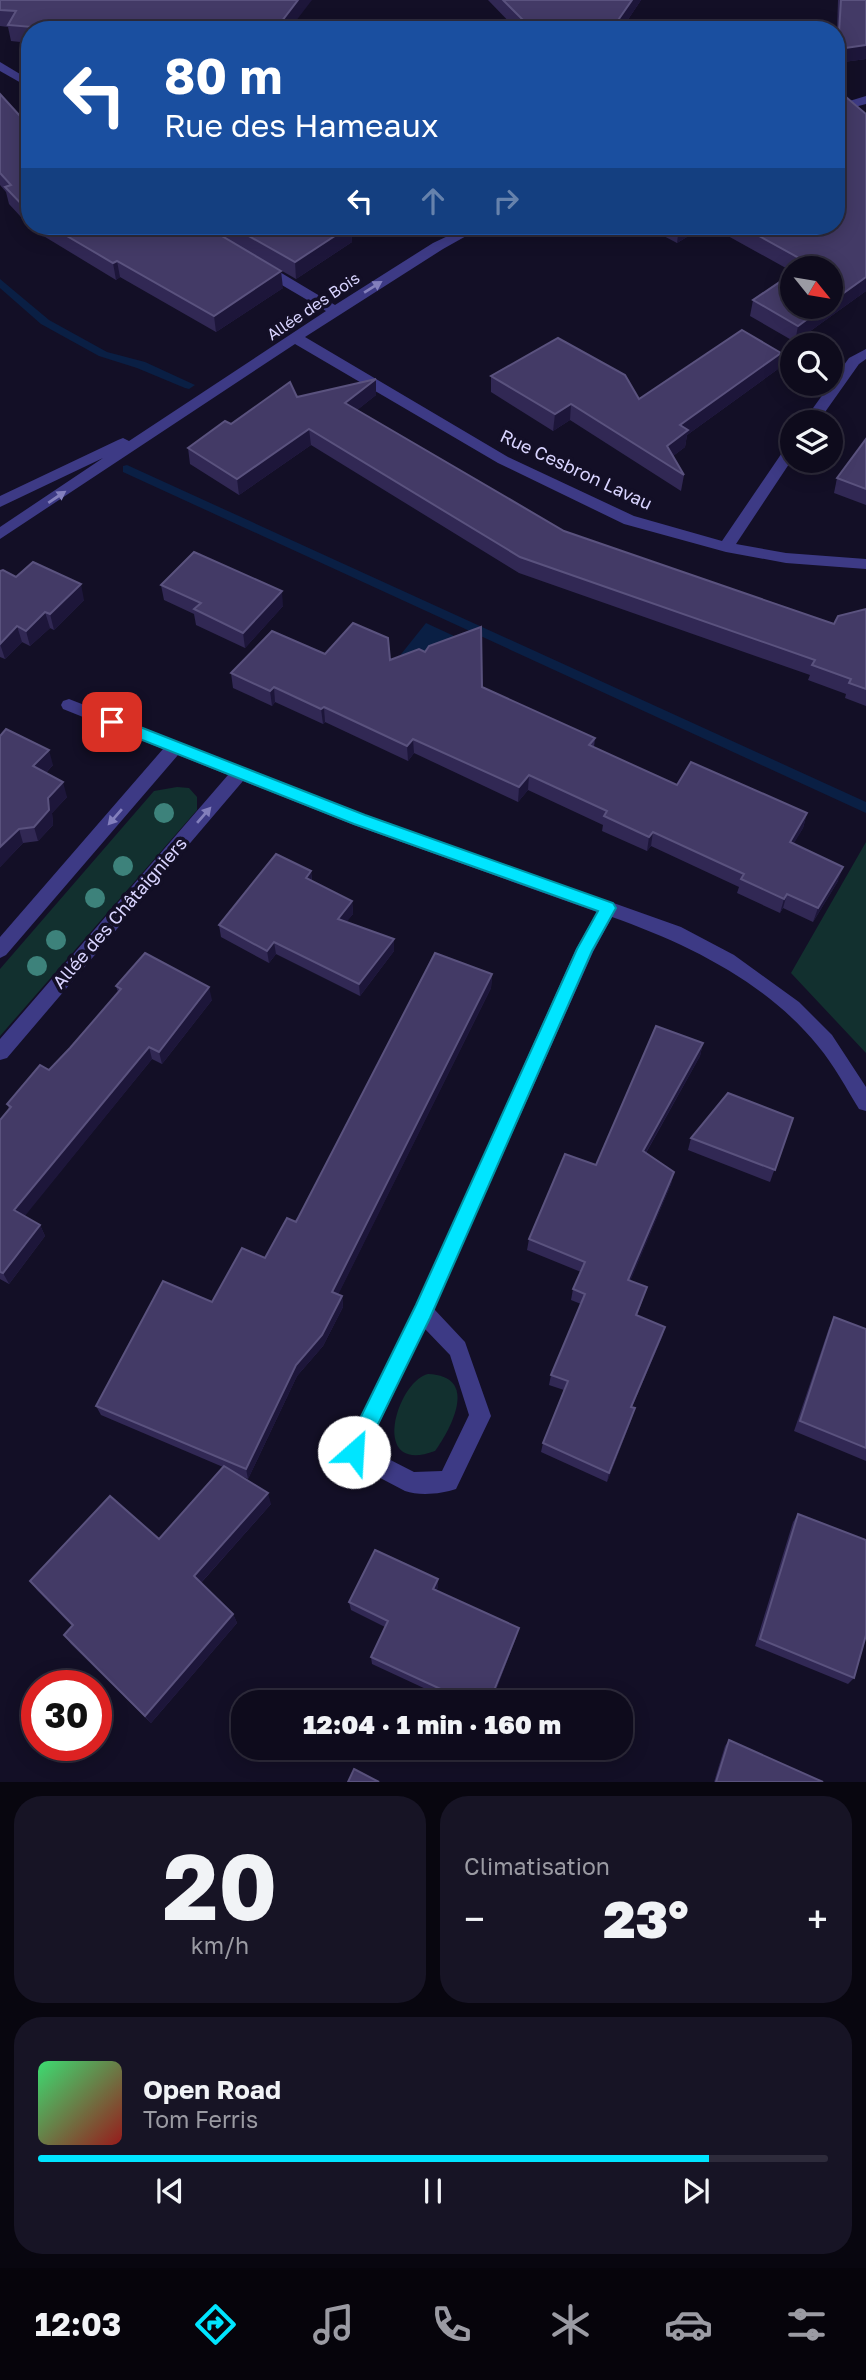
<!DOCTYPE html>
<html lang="fr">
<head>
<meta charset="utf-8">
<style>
	:root { --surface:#0e0b1c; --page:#171425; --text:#f1f3f6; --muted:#9b9ba3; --line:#2e2b3b; --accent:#00e5ff }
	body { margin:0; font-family:"Golos Text",sans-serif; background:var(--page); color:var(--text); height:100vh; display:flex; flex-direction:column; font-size:26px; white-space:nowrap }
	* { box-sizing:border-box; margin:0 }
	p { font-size:23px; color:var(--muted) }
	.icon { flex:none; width:38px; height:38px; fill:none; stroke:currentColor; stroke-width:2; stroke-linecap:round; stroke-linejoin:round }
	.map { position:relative; height:1782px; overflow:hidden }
	.panel { display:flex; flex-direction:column; gap:14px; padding:14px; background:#08060f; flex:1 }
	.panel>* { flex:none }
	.hud { position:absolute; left:21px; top:21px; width:824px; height:214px; border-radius:28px; box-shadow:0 4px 18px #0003,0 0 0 2px var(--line); background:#1a4fa0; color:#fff; overflow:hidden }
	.needle { width:46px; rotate:120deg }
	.tools { position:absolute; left:780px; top:256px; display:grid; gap:14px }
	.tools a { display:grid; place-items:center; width:63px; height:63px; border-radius:50%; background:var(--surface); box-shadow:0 4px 18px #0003,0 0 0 2px var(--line); font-size:35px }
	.speed { position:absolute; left:21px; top:1670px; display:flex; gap:14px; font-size:35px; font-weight:700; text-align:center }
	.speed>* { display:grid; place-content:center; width:91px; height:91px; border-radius:50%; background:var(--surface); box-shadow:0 4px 18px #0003,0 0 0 2px var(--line); line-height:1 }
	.speed .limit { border:10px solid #d22; background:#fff; color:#111 }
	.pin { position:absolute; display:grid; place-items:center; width:60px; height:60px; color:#fff; margin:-30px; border-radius:14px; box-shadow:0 4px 10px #0006 }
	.me { position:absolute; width:77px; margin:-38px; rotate:26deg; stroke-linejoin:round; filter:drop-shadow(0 0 5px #0008) }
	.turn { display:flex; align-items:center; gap:24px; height:147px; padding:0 28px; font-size:32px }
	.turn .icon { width:91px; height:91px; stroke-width:2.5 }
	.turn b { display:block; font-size:49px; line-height:60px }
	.lanes { display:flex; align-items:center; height:66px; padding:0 28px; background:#0003; justify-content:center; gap:35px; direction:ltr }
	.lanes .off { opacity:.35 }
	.big { font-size:52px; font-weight:800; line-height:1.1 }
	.panel .card { flex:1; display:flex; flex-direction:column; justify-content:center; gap:10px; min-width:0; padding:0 24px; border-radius:28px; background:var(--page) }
	.panel .dial { align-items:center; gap:0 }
	.dial b { font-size:91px; line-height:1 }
	.song { display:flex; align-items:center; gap:21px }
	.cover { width:84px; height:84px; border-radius:10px; background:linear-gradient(135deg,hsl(140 70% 55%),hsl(0 70% 35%)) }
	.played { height:7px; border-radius:4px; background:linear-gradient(90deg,var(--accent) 85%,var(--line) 85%) }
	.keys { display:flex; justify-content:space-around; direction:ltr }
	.heat { display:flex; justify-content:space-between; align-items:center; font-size:38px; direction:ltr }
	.panel .tiles { flex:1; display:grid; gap:14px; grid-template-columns:1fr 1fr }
	.card:last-child { grid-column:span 2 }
	.trip { position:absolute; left:231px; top:1690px; width:402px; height:70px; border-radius:28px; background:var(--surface); box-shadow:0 4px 18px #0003,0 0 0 2px var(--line); font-weight:800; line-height:70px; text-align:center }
	.menu { display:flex; height:112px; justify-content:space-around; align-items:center; background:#06040b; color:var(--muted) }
	.menu .icon { width:49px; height:49px }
	.menu .active { color:var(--accent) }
	.menu b { font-size:32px; color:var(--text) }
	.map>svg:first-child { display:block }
	.green { fill:#12302f }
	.water { fill:#0a1f44 }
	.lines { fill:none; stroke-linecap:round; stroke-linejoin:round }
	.stream { fill:#0a1f44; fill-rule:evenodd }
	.street { fill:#3d3a85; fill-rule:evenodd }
	.tree { fill:#3d827b }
	.wall { fill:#312854 }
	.shaded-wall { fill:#1d163a }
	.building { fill:#433a66; stroke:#5a527e; stroke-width:2 }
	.oneway { fill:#837fbc }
	.route { fill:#00e5ff; stroke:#0095a6; stroke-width:2 }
	.labels { text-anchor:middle; stroke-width:7; stroke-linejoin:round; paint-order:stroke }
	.far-street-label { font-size:16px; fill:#d9d4ff; stroke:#130f26 }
	.street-label { font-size:18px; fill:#d9d4ff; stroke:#130f26 }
</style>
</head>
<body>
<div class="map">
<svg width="866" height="1782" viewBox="0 0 866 1782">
	<rect width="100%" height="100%" fill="#130f26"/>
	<g class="green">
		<polygon points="177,787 189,788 197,797 197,810 0,1036 0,969 154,791"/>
		<polygon points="866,842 866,1053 791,973"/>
		<path d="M 428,1374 C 479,1376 452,1427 435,1451 C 368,1476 397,1381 428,1374 Z"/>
	</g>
	<polygon class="water" points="426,623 454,636 422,675 394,663"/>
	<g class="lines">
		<g class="stream">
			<polygon points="0,279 49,320 107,352 145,362 195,385 189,389 185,388 137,368 99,356 41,324 0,288"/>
			<polygon points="127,465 866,802 866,813 123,472 123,466"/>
		</g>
		<g class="street">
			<polygon points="0,62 30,80 30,88 0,71"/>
			<polygon points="866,96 866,104 836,112 836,105"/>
			<polygon points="469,226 484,226 443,249 305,337 508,457 634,516 722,541 788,444 793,442 793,458 736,544 786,553 866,559 866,569 786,563 726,552 624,524 498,463 295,344 0,539 0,527 103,458 0,507 0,496 118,440 123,438 129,441 326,311 258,271 258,265 268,265 335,305 433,243"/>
			<polygon points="866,349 866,359 859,364 818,422 803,422 849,358"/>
			<path d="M 69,699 L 366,815 L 681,927 L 734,955 L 799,1002 L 832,1035 L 866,1087 L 866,1111 L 859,1109 C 846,1088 834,1065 818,1046 C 766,982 688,944 612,917 L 593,952 L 434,1309 L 465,1342 L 491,1416 L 456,1489 C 442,1494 419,1496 405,1491 L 346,1460 L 343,1452 L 416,1305 L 576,949 L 597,912 L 354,825 L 243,781 L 7,1058 L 0,1060 L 0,1039 L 228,775 L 178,755 L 6,955 L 0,958 L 0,937 L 163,749 L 63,709 L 61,705 L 63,701 ZM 425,1329 L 450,1355 L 469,1415 L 442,1471 L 414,1472 L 367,1448 Z"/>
		</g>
	</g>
	<g class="tree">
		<circle cx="164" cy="813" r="10"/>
		<circle cx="123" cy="866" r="10"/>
		<circle cx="95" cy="898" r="10"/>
		<circle cx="56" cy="940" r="10"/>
		<circle cx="37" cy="966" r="10"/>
	</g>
	<g class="wall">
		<polygon points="0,0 295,22 357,30 30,30 30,43 11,41 8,27 0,26"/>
		<polygon points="488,0 641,0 621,30 517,30"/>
		<polygon points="838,0 866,0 866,59 836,63"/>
		<polygon points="836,89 838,98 846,97 866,114 866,291 795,342 750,316 753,300 793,273 793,306 831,306 831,268 793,268 793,272 710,226 836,226"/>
		<polygon points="0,94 30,127 30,226 351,226 352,242 296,279 215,232 283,288 216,332 120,277 116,280 32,229 9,204 6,192 0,185"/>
		<polygon points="645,226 705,226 677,243"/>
		<polygon points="778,369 687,435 685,447 673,456 684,475 681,491 570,420 553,431 491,392 491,376 639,399"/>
		<polygon points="376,395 357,410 564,531 834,624 866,609 866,706 845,698 846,694 808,680 810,675 519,573 311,445 239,495 190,464 188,448 231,424 297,397"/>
		<polygon points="866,439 866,505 834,493 837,478"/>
		<polygon points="0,571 16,577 84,600 54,630 50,628 30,646 22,642 5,659 0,657"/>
		<polygon points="161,585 283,606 245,648 196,625 194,614 164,600"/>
		<polygon points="325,654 390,660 482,687 595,738 594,747 677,785 807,813 803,828 793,844 838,881 813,922 783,908 780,913 737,893 739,887 651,846 647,851 602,831 603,825 528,790 518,802 414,753 408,761 325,722 323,724 275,702 272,706 233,688 231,673"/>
		<polygon points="0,736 53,765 46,773 67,797 52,813 53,825 38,841 23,843 0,867"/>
		<polygon points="311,871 312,881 352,901 353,914 346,922 394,939 394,951 360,996 276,954 269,963 221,937 219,925"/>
		<polygon points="492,974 491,988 338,1294 342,1296 343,1307 323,1346 297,1376 248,1479 235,1473 271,1504 201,1583 233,1614 237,1623 151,1723 71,1644 64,1635 72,1626 37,1590 30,1581 159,1539 223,1467 101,1415 96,1406 212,1302 265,1258"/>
		<polygon points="116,986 212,1000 162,1064 152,1059 24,1216 40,1225 45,1236 9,1284 0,1279 0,1120 9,1109 7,1104 49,1070 70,1048 118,992"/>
		<polygon points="703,1043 700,1056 646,1153 674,1172 671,1184 630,1281 647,1287 637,1316 665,1327 662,1337 632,1407 632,1418 607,1482 541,1452 543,1443 564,1390 549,1385 551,1375 581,1304 571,1300 573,1289 581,1272 527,1250 529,1239 596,1165"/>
		<polygon points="793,1118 770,1182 688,1150 691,1138"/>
		<polygon points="834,1317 866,1329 866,1461 794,1431 829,1328"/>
		<polygon points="798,1514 854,1678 848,1684 755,1646 793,1522"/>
		<polygon points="438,1579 438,1587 436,1591 517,1635 491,1703 456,1703 372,1664 371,1657 385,1627 351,1610 349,1602"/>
		<polygon points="729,1740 823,1782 714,1782 725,1746"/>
	</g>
	<g class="shaded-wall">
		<polygon points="298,0 312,0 289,30 282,21"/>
		<polygon points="632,0 641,0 621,30 614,30 614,26"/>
		<polygon points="866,45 866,59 836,63 838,49"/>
		<polygon points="350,226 351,226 352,242 296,279 295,262"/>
		<polygon points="681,226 705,226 677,243 679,227"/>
		<polygon points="117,261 120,277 116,280 113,263"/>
		<polygon points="281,271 283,288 216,332 214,316"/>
		<polygon points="866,277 866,291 795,342 798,326 825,306 831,306 831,302"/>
		<polygon points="781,353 778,369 687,435 685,447 665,462 667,446 680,425"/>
		<polygon points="376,379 376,395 346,419 345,403"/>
		<polygon points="571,404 570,420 553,431 555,414"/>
		<polygon points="309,429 311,445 239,495 237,479"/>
		<polygon points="81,584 84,600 54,630 50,614"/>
		<polygon points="282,591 283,606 245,648 243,633"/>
		<polygon points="45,612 50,628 30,646 26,631"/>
		<polygon points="17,626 22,642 5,659 0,644"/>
		<polygon points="274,687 275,702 272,706 270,691"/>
		<polygon points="324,707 325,722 323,724 321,709"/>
		<polygon points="413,739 414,753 408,761 407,746"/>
		<polygon points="49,750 53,765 38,781 33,766"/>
		<polygon points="529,775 528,790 518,802 519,787"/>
		<polygon points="63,782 67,797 52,813 53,825 38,841 34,827 48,798"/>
		<polygon points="807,813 803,828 786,857 790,842"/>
		<polygon points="19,829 23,843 0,867 0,847"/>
		<polygon points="653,832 651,846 647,851 649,837"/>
		<polygon points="843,867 838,881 813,922 818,908"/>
		<polygon points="311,871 312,884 306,878"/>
		<polygon points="787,894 783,908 780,913 784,899"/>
		<polygon points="352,901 353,914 339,931 338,919"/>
		<polygon points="394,939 394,951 360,996 359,984"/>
		<polygon points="274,942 276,954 269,963 267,951"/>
		<polygon points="492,974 491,988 334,1303 332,1292"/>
		<polygon points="209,987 212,1000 162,1064 159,1052"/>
		<polygon points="703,1043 700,1056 640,1163 643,1151"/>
		<polygon points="149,1047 152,1059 20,1222 14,1210"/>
		<polygon points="674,1172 671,1184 626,1291 628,1280"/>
		<polygon points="40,1225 45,1236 9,1284 3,1273"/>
		<polygon points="342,1296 343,1307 323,1346 297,1376 248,1479 246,1469 296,1365"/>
		<polygon points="665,1327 662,1337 628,1416 631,1407"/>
		<polygon points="635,1408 632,1418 607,1482 609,1473"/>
		<polygon points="268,1493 271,1504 198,1586 194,1576"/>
		<polygon points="438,1579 438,1587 433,1597 433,1589"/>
		<polygon points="233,1614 237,1623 151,1723 145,1716"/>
		<polygon points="519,1628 517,1635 491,1703 489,1703"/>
	</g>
	<g class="building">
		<polygon points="0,0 298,0 282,21 355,27 357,30 67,30 8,25 16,11 0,10"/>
		<polygon points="503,0 632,0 614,26 523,20"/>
		<polygon points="841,0 866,0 866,45 838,49"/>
		<polygon points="767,21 778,30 737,30"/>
		<polygon points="836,89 838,98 846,97 866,114 866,277 831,302 831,268 801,268 808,263 741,226 836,226"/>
		<polygon points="0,94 30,127 30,213 5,187 11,185 0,173"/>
		<polygon points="50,226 205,226 281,271 214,316 117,261 113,263"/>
		<polygon points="231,226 350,226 295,262"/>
		<polygon points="793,273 793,306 825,306 798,326 753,300"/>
		<polygon points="742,330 781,353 680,425 688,430 667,446 684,475 571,404 555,414 491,376 558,338 625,375 639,399"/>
		<polygon points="376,379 345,403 564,531 834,624 838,616 866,609 866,689 849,683 851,679 812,665 815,660 520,557 309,429 237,479 188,448 225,421 231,424 290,382 297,397"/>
		<polygon points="866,439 866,489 837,478"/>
		<polygon points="194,552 282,591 243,633 194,609 201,603 161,585"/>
		<polygon points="33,562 81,584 50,614 45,612 26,631 17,626 0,644 0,571 3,570 16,577"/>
		<polygon points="353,623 388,638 390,660 419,649 425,652 429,646 481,627 482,687 595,738 589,745 677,785 691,762 807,813 790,842 843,867 818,908 787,894 784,899 741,879 744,874 653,832 649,837 604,816 607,811 529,775 519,787 413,739 407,746 324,707 321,709 274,687 270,691 231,673 272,631 325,654"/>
		<polygon points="6,729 49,750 33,766 63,782 48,798 49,810 34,827 19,829 0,847 0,736"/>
		<polygon points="276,854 311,871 306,878 352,901 338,919 394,939 359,984 274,942 267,951 219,925"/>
		<polygon points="145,953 209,987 159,1052 149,1047 14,1210 40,1225 3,1273 0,1272 0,1120 11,1107 7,1104 40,1065 49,1070 70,1048 121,989 116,986"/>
		<polygon points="435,953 492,974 332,1292 342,1296 322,1335 296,1365 246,1469 96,1406 163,1281 212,1302 242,1248 265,1258 287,1218 296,1222"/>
		<polygon points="656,1026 703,1043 643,1151 674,1172 628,1280 647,1287 636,1315 665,1327 631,1407 635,1408 609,1473 543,1443 568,1381 551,1375 585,1294 573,1289 585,1262 529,1239 565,1154 596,1165"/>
		<polygon points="728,1093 793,1118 775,1170 691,1138"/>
		<polygon points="834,1317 866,1329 866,1448 800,1421"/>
		<polygon points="224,1466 268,1493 194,1576 233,1614 145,1716 64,1635 73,1625 30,1581 110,1496 159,1539"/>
		<polygon points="798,1514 866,1540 866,1635 854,1678 760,1639"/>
		<polygon points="375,1550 438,1579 433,1589 519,1628 489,1703 471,1703 371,1657 388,1621 349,1602"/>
		<polygon points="729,1740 823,1782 716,1782"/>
		<polygon points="354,1769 379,1782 348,1782"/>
	</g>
	<defs><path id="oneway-solid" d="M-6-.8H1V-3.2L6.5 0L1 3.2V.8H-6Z" transform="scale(1.75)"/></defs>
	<g class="oneway">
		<use href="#oneway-solid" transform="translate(373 287) rotate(-32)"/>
		<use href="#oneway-solid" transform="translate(57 497) rotate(-34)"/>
		<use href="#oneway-solid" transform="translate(204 815) rotate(-49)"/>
		<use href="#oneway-solid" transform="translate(115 817) rotate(131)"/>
	</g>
	<polygon class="route" points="112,716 365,815 613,903 616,908 592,951 430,1318 361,1459 354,1462 347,1459 344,1452 347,1445 416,1305 577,949 598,911 354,824 107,726 105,722 107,718"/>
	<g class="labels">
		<g class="far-street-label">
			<text transform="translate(313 306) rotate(-34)" y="6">Allée des Bois</text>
		</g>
		<g class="street-label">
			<text transform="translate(576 470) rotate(25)" y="6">Rue Cesbron Lavau</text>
			<text transform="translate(120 913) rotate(-49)" y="6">Allée des Châtaigniers</text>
		</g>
	</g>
</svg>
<div class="tools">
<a><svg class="needle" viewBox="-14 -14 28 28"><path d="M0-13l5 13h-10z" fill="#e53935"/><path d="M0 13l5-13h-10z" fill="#9b9ba3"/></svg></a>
<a><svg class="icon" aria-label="search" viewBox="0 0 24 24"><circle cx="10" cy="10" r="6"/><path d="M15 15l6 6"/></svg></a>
<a><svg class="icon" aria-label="layers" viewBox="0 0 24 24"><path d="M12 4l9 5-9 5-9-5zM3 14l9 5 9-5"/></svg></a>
</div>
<div class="speed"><div class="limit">30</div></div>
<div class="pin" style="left:112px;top:722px;background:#d93025"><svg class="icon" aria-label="arrive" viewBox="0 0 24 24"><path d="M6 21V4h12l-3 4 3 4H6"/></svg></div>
<svg class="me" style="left:354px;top:1452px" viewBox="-20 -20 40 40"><circle r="19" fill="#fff"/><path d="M0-13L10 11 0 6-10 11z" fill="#00e5ff"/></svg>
<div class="trip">12:04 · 1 min · 160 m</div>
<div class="hud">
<div class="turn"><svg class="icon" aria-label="left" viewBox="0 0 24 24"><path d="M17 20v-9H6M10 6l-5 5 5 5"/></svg><div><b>80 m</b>Rue des Hameaux</div></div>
<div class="lanes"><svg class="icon" aria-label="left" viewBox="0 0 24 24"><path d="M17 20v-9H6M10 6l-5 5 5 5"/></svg><svg class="icon off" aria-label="ahead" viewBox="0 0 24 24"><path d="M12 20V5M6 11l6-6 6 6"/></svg><svg class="icon off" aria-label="right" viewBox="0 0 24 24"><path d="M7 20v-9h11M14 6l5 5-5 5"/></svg></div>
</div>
</div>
<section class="panel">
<div class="tiles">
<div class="card dial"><b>20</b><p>km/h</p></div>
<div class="card"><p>Climatisation</p>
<div class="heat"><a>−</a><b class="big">23°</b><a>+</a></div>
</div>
<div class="card">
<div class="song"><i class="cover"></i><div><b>Open Road</b><p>Tom Ferris</p></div></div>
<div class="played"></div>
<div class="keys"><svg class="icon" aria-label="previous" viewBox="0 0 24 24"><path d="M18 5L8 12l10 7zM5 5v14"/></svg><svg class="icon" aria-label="pause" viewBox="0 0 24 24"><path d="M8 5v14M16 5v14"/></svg><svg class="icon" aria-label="next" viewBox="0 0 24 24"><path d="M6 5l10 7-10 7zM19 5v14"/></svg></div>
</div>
</div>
</section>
<nav class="menu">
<b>12:03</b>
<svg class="icon active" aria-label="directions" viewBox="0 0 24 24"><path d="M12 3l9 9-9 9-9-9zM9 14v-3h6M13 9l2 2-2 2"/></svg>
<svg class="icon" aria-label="music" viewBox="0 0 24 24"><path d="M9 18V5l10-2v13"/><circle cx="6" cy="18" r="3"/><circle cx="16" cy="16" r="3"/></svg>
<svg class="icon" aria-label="phone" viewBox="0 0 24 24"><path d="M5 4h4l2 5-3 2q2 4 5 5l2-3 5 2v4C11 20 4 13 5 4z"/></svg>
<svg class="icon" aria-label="climate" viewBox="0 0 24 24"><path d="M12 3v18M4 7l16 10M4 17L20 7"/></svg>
<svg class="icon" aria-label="car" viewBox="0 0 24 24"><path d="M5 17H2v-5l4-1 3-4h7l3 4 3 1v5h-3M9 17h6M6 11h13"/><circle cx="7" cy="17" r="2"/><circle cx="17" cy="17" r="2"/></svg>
<svg class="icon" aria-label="filters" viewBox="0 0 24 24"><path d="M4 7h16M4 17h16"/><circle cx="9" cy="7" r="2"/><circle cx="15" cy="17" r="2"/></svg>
</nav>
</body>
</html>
